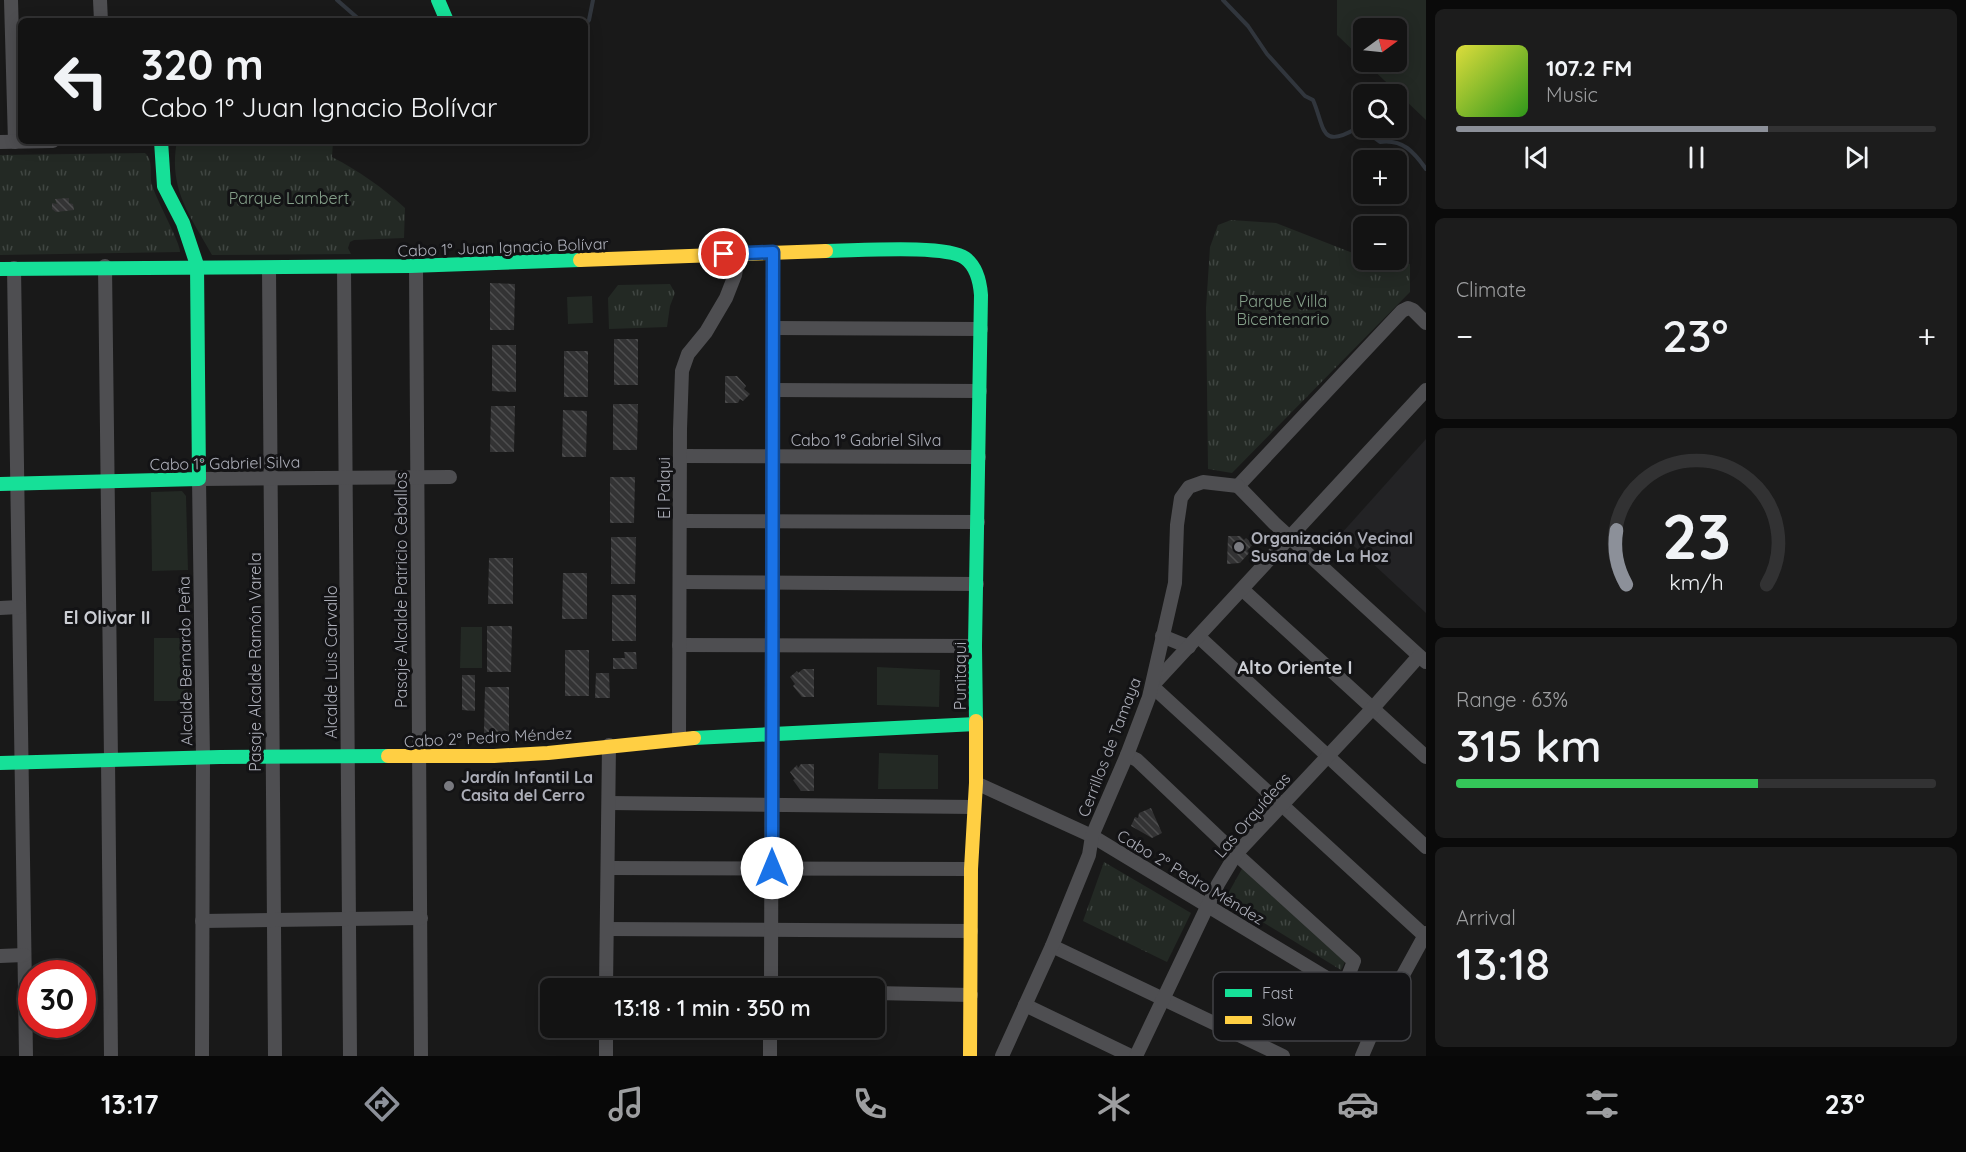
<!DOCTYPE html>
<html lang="en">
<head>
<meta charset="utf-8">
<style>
	:root { --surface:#131313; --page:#1c1c1c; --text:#f1f3f6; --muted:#9d9ea0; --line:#323233; --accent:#8c9099 }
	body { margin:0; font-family:Quicksand,sans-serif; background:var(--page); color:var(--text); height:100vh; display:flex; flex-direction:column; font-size:22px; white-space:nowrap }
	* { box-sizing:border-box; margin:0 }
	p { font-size:20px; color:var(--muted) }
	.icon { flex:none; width:33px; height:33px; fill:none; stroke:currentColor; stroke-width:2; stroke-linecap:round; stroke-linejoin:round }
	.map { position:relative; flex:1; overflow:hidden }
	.drawer { display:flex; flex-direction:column; gap:9px; padding:9px; background:#0a0a0a; width:540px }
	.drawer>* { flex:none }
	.guide { position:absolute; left:18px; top:18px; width:570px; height:126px; border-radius:9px; box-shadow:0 3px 15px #0003,0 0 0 2px var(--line); background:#131313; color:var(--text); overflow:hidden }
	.needle { width:39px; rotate:75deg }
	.tools { position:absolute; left:1353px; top:18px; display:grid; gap:12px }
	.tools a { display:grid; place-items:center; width:54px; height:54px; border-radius:9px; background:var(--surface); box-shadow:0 3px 15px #0003,0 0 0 2px var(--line); font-size:30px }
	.speed { position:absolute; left:18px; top:960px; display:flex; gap:12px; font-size:30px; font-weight:700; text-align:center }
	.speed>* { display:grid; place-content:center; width:78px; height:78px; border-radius:50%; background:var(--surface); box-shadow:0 3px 15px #0003,0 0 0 2px var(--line); line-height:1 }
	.speed .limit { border:9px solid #d22; background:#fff; color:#111 }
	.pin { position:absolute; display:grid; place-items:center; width:51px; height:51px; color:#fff; margin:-26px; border:3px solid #fff; border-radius:50%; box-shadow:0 2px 6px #0007 }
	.me { position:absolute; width:66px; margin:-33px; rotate:0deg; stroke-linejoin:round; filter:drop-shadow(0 0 4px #0008) }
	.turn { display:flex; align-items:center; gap:21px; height:126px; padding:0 24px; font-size:27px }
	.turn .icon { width:78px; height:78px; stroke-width:2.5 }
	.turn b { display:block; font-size:42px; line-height:51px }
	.big { font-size:45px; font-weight:600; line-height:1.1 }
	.drawer .tile { flex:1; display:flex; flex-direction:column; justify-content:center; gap:9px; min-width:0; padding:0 21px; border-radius:9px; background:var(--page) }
	.drawer .dial { align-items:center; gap:0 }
	.dial svg { height:156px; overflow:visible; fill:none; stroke:var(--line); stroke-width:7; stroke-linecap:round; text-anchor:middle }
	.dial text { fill:var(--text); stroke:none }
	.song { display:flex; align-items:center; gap:18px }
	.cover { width:72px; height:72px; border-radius:9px; background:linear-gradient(135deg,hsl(60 70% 55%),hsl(110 70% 35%)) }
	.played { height:6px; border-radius:3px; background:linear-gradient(90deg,var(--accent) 65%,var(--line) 65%) }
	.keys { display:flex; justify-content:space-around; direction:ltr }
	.heat { display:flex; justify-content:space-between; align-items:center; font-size:33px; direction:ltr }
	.charge { height:9px; border-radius:4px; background:linear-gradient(90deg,#34c759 63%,var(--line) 0) }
	.trip { position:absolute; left:540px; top:978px; width:345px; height:60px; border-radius:9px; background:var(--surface); box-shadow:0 3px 15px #0003,0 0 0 2px var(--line); font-weight:600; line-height:60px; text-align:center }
	.dock { display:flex; height:96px; justify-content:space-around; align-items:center; background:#080808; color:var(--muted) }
	.dock .icon { width:42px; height:42px }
	.dock .current { color:var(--accent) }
	.dock b { font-size:27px; color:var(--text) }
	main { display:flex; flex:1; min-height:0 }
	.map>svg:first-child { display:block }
	.built { fill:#232325 }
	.grass { fill:#232924 }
	.park { fill:url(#park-tufts) }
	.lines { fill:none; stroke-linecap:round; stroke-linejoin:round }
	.stream { stroke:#31363d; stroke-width:4 }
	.building { fill:url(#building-back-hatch) }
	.street { stroke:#4e4e51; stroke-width:14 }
	.fast { stroke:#16e098; stroke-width:14 }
	.slow { stroke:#ffcf43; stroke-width:14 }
	.route-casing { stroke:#114b97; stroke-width:15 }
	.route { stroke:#1a73e8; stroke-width:10 }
	.poi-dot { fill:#797a80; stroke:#131315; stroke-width:2 }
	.labels { text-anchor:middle; stroke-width:6; stroke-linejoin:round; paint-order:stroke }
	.park-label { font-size:16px; fill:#85a08a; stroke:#131315 }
	.street-label { font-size:16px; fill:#acaeb8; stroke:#131315 }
	.poi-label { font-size:16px; font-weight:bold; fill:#acaeb8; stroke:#131315; text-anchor:start }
	.neighbourhood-label { font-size:18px; font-weight:bold; fill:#ccced4; stroke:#131315 }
	.key { fill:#131315; stroke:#414246; stroke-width:1.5 }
	.key-label { font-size:16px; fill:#acaeb8 }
</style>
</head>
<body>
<main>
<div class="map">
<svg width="1426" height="1056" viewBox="0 0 1426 1056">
	<defs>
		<pattern id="park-tufts" width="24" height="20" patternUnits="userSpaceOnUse" patternTransform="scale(1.5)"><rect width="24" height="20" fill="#232924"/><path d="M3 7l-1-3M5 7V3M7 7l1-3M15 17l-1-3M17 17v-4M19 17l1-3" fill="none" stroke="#404642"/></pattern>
		<pattern id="building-back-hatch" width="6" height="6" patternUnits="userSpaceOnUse" patternTransform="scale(1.5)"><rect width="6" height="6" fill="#333334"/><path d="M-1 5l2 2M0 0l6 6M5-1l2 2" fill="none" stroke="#4e4e4f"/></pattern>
	</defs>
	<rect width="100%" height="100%" fill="#191919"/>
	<polygon class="built" points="1426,439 1426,613 1341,534"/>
	<g class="grass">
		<polygon points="1337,0 1426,0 1426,120 1365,62 1396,62 1396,28 1364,28 1363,60 1337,35"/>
		<polygon points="592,296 593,323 568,324 567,297"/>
		<polygon points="182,491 186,496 188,570 152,571 151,492"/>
		<polygon points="461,627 482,627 482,668 460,668"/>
		<polygon points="154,638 187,638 188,701 154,701"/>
		<polygon points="877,667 940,670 939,707 877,705"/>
		<polygon points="879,753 938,755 938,789 878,789"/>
	</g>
	<g class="park">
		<path d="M 177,141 L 333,141 L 332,157 C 359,171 382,187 405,208 L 404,238 L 354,240 L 350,242 L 348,248 L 351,254 L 212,255 C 190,215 168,189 177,141 Z"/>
		<path d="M 145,153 C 154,160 149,175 152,185 C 156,199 181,244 180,252 L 0,255 L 0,155 Z"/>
		<polygon points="1231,220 1276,223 1363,257 1364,260 1410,264 1410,292 1232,473 1208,469 1206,308 1210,247 1218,225"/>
		<polygon points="670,284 675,293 670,306 667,327 609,329 608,298 618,285"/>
		<polygon points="1104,862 1191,913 1167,962 1083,921"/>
		<polygon points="1243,867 1346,960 1341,970 1225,899"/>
	</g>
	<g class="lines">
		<g class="stream">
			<polyline points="337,0 361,21"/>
			<path d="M 1223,0 L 1248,26 L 1267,54 L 1305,96 L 1313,100 C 1325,128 1320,150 1357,128 L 1364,130 L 1380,142 C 1403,139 1414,152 1426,169"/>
			<polyline points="585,25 589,20 593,0"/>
		</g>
	</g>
	<g class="building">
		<polygon points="69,198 69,203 73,204 74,210 56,212 52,209 52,203 57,204 55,199"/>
		<polygon points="490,283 515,284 514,330 490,330"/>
		<rect x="614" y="339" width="24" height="46"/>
		<polygon points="492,345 516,345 516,392 492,391"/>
		<rect x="564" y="351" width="24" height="46"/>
		<polygon points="725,376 737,376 746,386 744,389 750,394 743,401 740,399 738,403 725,403"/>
		<polygon points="613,404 638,404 637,450 613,450"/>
		<polygon points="491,406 515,406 514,452 490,452"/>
		<polygon points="563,410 587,411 586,457 562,457"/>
		<polygon points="610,477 635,477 634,523 610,523"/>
		<polygon points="1228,536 1240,536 1244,540 1246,538 1253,544 1247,551 1249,553 1240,563 1227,564"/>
		<polygon points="611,537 636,537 635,584 611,584"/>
		<polygon points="489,558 513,558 513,604 488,604"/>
		<polygon points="563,573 587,573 587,619 562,619"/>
		<rect x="612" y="595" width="24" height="46"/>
		<polygon points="487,626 512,626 511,672 487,672"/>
		<rect x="565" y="650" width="24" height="46"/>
		<polygon points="624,652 636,652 637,669 613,669 613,658 625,658"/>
		<polygon points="803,669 814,669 814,697 802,697 793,686 795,684 790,677 797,671 798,673"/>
		<polygon points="596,673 609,673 610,698 595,698"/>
		<polygon points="462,675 475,675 475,711 462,710"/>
		<polygon points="485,687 509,687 509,733 484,733"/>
		<polygon points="801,764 814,764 814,791 801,791 793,780 795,779 790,772 797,765 798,768"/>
		<polygon points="1151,808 1162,833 1152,838 1131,826 1135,817 1138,818 1139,813"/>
	</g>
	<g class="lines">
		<g class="street">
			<polyline points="11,0 15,142"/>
			<polyline points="100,0 101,21"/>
			<polyline points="0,142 53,141"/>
			<polyline points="105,266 111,760"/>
			<polyline points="344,267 350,1056"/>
			<polyline points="416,267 421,1056"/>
			<polyline points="14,268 26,1056"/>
			<polyline points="269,268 275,1056"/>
			<polyline points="773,328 981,329"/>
			<polyline points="773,390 980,391"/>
			<polyline points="681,456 979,457"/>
			<polyline points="1238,486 1402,311 1408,308 1413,310 1426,323"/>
			<polyline points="1238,486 1274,523 1426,662"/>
			<polyline points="681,521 978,522"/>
			<polyline points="680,582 977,584"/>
			<polyline points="1243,590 1426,757"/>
			<polyline points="0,608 19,607"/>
			<polyline points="1162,636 1189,647"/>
			<polyline points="1199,637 1426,847"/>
			<polyline points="679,645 975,646"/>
			<polyline points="1152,686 1426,390"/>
			<polyline points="1152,686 1425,936"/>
			<polyline points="679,739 680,429 682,371 688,354 706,332 726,298 735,275 739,253"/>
			<polyline points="1127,755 1137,760 1236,854 1354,961 1343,989"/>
			<polyline points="108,760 111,1056"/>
			<polyline points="976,783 1092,836 1383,1012"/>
			<polyline points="609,803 974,807"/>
			<polyline points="608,868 971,869"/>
			<polyline points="202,921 421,918"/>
			<polyline points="607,929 971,931"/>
			<polyline points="1052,946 1283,1056"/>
			<polyline points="0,956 24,955"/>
			<polyline points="606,988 609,745"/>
			<polyline points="771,988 773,252"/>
			<polyline points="874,993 971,995"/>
			<polyline points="1025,1005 1131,1056"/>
			<polyline points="202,1056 203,758 199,479 450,477"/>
			<polyline points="606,1056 606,1028"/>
			<polyline points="770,1056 770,1028"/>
			<polyline points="1002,1056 1052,946 1089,855 1092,836 1127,755 1149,697 1175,583 1177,525 1181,498 1189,487 1203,482 1238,486"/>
			<polyline points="1136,1056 1218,884 1236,854 1372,709 1419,656"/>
			<polyline points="1362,1056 1374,1028 1426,933"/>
		</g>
		<g class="fast">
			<polyline points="438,0 447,21"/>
			<path d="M 826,251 C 855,251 945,244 965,258 C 976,266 980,282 981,295 L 975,646 L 976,721"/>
			<polyline points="0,269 410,266 580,260"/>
			<polyline points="0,484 199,479 197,265 183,223 164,186 161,141"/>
			<polyline points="694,738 976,724"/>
			<polyline points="0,763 220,757 388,756"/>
		</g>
		<g class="slow">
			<polyline points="580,260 826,251"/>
			<polyline points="388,756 494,756 548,753 694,738"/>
			<polyline points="970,1056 971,869 976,783 976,721"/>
		</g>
	</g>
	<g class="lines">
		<g class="route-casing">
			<polyline id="route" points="724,254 773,252 772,868"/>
		</g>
		<use href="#route" class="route"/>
	</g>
	<g class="poi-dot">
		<circle cx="1239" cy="547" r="6"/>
		<circle cx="449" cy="786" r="6"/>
	</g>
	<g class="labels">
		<g class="park-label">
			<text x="289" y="204">Parque Lambert</text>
			<text x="1283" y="307">Parque Villa<tspan x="1283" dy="18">Bicentenario</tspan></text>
		</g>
		<g class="street-label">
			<text transform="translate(503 247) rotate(-2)" y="6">Cabo 1° Juan Ignacio Bolívar</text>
			<text x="866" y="446">Cabo 1° Gabriel Silva</text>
			<text transform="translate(225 463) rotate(-1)" y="6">Cabo 1° Gabriel Silva</text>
			<text transform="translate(664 488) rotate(-90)" y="6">El Palqui</text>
			<text transform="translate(401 590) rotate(-90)" y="6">Pasaje Alcalde Patricio Ceballos</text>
			<text transform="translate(185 661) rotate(-91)" y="6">Alcalde Bernardo Peña</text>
			<text transform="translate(255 662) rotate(-90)" y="6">Pasaje Alcalde Ramón Varela</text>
			<text transform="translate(331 662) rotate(-90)" y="6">Alcalde Luis Carvallo</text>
			<text transform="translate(960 676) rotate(-90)" y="6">Punitaqui</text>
			<text transform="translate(488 737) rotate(-3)" y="6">Cabo 2° Pedro Méndez</text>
			<text transform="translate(1109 747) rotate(-69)" y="6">Cerrillos de Tamaya</text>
			<text transform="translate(1252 815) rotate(-49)" y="6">Las Orquídeas</text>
			<text transform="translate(1191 877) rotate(31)" y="6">Cabo 2° Pedro Méndez</text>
		</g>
		<g class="poi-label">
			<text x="1251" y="544">Organización Vecinal<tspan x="1251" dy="18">Susana de La Hoz</tspan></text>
			<text x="461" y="783">Jardín Infantil La<tspan x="461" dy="18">Casita del Cerro</tspan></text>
		</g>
		<g class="neighbourhood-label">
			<text x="107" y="624">El Olivar II</text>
			<text x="1295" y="674">Alto Oriente I</text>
		</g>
	</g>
	<rect x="1213" y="972" width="198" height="69" rx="9" class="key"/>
	<rect x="1225" y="989" width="27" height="8" fill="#16e098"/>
	<rect x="1225" y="1016" width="27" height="8" fill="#ffcf43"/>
	<g class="key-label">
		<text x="1262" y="999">Fast</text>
		<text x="1262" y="1026">Slow</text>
	</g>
</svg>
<div class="tools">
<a><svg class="needle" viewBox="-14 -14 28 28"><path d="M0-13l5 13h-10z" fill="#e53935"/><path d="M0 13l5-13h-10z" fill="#9d9ea0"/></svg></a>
<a><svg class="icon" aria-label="search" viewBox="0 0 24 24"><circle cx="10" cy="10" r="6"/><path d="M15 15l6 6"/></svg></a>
<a>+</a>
<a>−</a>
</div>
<div class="speed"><div class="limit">30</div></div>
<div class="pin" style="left:724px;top:254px;background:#d93025"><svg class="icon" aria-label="arrive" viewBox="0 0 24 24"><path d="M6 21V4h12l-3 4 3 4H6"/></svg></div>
<svg class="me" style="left:772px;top:868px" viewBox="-20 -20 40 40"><circle r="19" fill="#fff"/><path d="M0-13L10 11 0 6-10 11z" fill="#1a73e8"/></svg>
<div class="trip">13:18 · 1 min · 350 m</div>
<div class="guide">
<div class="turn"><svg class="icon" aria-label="left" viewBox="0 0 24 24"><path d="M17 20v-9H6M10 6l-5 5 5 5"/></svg><div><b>320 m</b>Cabo 1° Juan Ignacio Bolívar</div></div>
</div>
</div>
<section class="drawer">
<div class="tile">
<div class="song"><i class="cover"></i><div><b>107.2 FM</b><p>Music</p></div></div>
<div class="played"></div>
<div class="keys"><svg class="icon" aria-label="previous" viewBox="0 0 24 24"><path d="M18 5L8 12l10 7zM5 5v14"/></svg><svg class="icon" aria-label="pause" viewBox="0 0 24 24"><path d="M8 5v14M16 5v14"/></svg><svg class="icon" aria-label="next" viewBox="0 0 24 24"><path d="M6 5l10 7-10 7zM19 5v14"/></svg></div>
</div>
<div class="tile"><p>Climate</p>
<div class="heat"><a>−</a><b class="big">23°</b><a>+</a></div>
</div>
<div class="tile dial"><svg viewBox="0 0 100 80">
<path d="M14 69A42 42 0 1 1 86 69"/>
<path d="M14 69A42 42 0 0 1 9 41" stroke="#8c9099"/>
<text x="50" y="56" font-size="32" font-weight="700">23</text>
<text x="50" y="72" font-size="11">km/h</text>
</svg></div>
<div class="tile"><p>Range · 63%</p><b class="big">315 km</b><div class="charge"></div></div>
<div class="tile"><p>Arrival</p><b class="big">13:18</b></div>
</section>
</main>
<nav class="dock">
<b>13:17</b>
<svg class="icon current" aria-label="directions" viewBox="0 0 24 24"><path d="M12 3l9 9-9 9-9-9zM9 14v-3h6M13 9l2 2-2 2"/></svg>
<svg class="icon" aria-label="music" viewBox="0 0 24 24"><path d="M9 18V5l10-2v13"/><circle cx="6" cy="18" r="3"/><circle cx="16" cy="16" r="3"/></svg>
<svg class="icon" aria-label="phone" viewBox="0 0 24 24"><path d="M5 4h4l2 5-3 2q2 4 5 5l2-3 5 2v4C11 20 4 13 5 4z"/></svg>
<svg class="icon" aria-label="climate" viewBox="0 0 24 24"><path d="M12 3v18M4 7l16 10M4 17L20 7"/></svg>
<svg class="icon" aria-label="car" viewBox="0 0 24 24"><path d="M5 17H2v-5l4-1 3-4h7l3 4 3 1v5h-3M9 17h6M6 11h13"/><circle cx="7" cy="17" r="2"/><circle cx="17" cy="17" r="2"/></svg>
<svg class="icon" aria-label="filters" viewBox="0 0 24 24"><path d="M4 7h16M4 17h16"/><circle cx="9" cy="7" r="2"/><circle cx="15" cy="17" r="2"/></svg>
<b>23°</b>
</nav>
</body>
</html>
